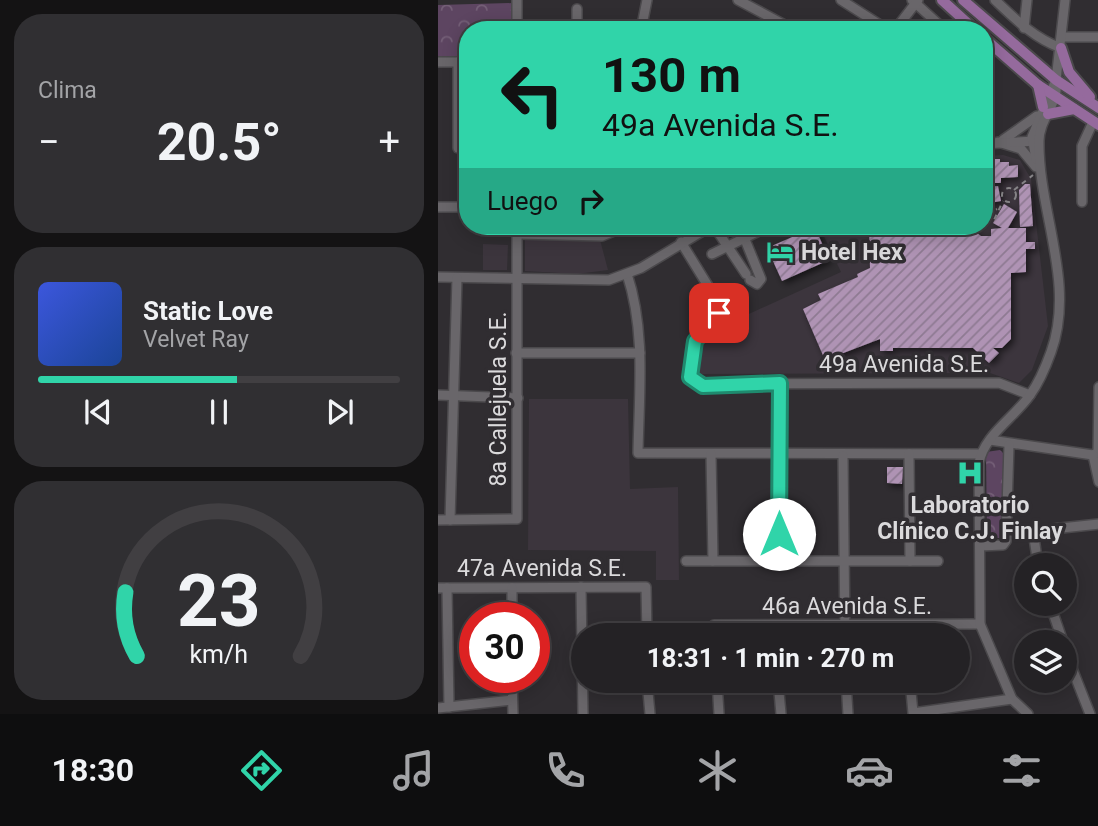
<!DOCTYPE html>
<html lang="es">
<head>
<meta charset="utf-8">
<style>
	:root { --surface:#242225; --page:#302f32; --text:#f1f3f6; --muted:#a3a4a7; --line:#413f42; --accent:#30d4a9 }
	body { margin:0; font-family:Roboto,sans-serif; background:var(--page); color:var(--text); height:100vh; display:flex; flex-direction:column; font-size:26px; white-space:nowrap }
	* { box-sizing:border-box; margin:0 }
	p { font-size:23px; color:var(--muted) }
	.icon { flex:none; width:38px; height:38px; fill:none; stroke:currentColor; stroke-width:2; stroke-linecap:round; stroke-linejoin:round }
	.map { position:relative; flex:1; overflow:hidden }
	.panel { display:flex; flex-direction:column; gap:14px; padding:14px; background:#141314; width:438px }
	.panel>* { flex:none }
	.top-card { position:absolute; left:21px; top:21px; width:534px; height:214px; border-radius:28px; box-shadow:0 4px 18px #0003,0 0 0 2px var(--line); background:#30d4a9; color:#111; overflow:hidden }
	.buttons { position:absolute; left:576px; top:553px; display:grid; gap:14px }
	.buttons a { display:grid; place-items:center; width:63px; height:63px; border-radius:50%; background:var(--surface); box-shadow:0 4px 18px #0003,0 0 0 2px var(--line); font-size:35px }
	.speed { position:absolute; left:21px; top:602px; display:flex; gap:14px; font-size:35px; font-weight:700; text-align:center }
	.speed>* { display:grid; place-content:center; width:91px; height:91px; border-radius:50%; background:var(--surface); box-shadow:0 4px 18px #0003,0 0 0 2px var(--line); line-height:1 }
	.speed .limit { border:10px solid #d22; background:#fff; color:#111 }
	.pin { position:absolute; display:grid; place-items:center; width:60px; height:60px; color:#fff; margin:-30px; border-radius:14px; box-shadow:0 4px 10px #0006 }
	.me { position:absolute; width:77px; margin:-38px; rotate:0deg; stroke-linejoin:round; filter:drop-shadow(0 0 5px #0008) }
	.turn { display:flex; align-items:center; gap:24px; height:147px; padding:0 28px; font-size:32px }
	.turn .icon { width:91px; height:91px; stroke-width:2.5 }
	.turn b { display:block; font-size:49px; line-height:60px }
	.then { display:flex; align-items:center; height:66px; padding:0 28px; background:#0003; gap:14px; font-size:26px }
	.big { font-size:52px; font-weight:700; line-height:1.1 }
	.panel .card { flex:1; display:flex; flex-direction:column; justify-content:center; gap:10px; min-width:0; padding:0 24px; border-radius:28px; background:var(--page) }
	.panel .dial { align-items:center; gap:0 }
	.dial svg { height:182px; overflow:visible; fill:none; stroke:var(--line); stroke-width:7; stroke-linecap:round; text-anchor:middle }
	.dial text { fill:var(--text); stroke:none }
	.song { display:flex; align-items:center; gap:21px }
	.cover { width:84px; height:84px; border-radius:10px; background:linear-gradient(135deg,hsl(230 70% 55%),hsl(220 70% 35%)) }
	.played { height:7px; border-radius:4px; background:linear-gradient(90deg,var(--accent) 55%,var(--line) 55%) }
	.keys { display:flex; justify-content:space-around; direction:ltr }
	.heat { display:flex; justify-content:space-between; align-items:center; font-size:38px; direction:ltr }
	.trip { position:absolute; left:133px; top:623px; width:399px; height:70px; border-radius:35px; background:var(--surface); box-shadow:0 4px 18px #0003,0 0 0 2px var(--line); font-weight:700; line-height:70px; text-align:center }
	.menu { display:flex; height:112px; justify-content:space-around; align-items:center; background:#0e0e0f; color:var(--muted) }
	.menu .icon { width:49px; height:49px }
	.menu .on { color:var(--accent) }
	.menu b { font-size:32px; color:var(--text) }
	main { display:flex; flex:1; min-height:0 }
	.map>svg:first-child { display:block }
	.built { fill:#3c353d }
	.park { fill:url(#park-crowns) }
	.building { fill:url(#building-hatch); filter:url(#shadow) }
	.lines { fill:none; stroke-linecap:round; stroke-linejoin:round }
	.minor-casing { stroke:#4b494c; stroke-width:12 }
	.major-casing { stroke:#4b494c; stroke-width:14 }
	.path { stroke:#868487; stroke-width:2; stroke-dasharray:5 5; stroke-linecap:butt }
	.minor { stroke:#69666a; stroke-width:9 }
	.major { stroke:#956a9d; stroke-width:10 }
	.route-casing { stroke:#1f8a6e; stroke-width:18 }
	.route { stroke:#30d4a9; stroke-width:12 }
	.labels { text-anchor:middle; stroke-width:7; stroke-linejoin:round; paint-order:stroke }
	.poi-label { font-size:23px; font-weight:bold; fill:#dbdadc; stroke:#302d31; text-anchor:start }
	.street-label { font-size:23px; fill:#dbdadc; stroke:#302d31 }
</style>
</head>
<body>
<main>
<section class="panel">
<div class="card"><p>Clima</p>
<div class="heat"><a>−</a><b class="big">20.5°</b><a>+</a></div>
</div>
<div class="card">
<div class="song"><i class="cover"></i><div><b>Static Love</b><p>Velvet Ray</p></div></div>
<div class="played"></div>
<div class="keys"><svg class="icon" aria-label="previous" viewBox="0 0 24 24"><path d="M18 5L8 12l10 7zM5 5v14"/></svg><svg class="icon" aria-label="pause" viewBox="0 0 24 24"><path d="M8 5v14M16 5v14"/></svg><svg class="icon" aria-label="next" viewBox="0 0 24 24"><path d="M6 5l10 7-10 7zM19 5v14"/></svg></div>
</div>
<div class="card dial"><svg viewBox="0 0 100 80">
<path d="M14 69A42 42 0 1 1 86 69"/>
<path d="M14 69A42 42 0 0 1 9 41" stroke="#30d4a9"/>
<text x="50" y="56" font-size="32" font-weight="700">23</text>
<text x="50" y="72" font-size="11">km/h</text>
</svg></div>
</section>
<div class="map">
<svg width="661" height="714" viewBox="0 0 661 714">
	<defs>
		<pattern id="park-crowns" width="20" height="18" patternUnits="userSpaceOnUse" patternTransform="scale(1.75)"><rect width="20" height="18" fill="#5d4561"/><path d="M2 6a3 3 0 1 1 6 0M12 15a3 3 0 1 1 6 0" fill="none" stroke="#745f77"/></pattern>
		<pattern id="building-hatch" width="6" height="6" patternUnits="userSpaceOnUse" patternTransform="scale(1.75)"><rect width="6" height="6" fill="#af93b4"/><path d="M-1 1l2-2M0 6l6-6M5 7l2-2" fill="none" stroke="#8e7a92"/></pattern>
		<filter id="shadow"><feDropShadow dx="3" dy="3" stdDeviation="3.5" flood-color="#0009"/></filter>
	</defs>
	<rect width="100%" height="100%" fill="#302d31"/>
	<g class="built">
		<polygon points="565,155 582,160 593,179 610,326 594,370 581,383 552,373 259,374 264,342 291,316 302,318 403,272 381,226 546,226 546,156"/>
		<polygon points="87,226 179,226 161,236 170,270 139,274 87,271"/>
		<polygon points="45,244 70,245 69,270 45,270"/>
		<polygon points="91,399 190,399 192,489 240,487 241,580 218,580 218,551 90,550"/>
	</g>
	<g class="park">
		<polygon points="75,3 76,30 30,30 30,56 0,57 0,5"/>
		<polygon points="562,450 566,454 569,532 567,538 549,538 548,452"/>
	</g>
	<g class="building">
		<polygon points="553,159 562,159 562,162 571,162 571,166 580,165 580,177 563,178 563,183 552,183 552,179 546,182 546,174 553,172"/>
		<polygon points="587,184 592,184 595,226 582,227 581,190"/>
		<polygon points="560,186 563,201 546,204 546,188"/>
		<polygon points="566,204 579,212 570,228 588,228 588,242 597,242 597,249 588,249 588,272 573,273 573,339 564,348 555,348 561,353 551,363 535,348 455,348 455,351 442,351 442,339 387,360 365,309 383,300 380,294 420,277 419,274 432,268 431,226 529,226 543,236 553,236 553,229 564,228 555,223"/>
		<polygon points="377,227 391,260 344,281 329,248"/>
		<polygon points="449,467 465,467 464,484 449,483"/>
	</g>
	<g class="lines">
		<g class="minor-casing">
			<g id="minor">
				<polyline points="300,0 356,30"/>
				<polyline points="403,0 450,30"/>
				<polyline points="474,0 507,30"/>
				<path d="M 557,0 C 577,19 596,38 623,48"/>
				<polyline points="139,9 139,30"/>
				<polyline points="586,28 589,0"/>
				<polyline points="79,30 79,0"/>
				<polyline points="203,30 209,0"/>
				<polyline points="269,30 270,28"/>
				<polyline points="457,30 480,0"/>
				<polyline points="624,37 661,37"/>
				<polyline points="0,62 30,62"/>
				<polyline points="565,140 599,116"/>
				<polyline points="560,142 583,149 598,167"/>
				<polyline points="546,144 597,141"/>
				<polyline points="20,148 20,62"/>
				<polyline points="598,159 594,137 618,80 627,0"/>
				<polyline points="644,202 644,146 655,122"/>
				<polyline points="0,207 30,207"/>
				<polyline points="276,226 308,274"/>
				<polyline points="79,234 164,236 188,226"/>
				<polyline points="306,237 323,279 319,284 312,280"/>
				<polyline points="243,242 283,307 257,341 251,371 255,381 259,384 561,383 592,395"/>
				<polyline points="274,254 331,226"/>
				<path d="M 189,274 C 208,331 201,394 200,453 L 543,454"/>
				<polyline points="0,277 171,280 203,268 273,226"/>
				<polyline points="78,353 202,353"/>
				<polyline points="661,387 660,452 655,455 661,482"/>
				<polyline points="0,395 80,398"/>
				<polyline points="552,440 655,455"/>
				<polyline points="273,454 275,561"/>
				<polyline points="471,454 472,561"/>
				<polyline points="405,456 407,635"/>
				<polyline points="0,520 79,519 79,226"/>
				<polyline points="12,520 19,278"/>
				<polyline points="542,546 565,545 568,541 571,445"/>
				<polyline points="248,561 500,561"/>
				<polyline points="341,561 342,383"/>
				<polyline points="600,565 595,531 661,524"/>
				<polyline points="143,587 145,714"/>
				<polyline points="0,588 208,587 209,635"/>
				<polyline points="9,588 11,707"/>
				<polyline points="74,588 74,618"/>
				<polyline points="612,604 625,642"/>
				<polyline points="276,635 276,625 542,624"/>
				<polyline points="626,648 652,714"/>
				<polyline points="74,677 75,714"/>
				<polyline points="209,681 212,714"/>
				<polyline points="279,681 281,714"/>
				<polyline points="340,681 343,714"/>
				<polyline points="408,681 410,714"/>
				<polyline points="472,681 475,713 574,699"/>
				<polyline points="0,708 74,700"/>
				<path d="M 590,714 L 574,699 L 542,624 L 541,463 C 546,435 576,418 592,395 C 600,384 608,366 613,352 C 638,283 600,211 601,141 C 601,118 622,103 618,80"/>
			</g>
		</g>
		<g class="major-casing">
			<g id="major">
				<polyline points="504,0 537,30"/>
				<polyline points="525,0 618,80 661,108"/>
				<polyline points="546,38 600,85 661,125"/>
				<polyline points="623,48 631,72 652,97"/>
				<polyline points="600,85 605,107"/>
				<polyline points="610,114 636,109"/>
			</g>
		</g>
		<g class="path">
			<circle cx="571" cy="195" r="7"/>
			<polyline points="576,190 595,175"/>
			<polyline points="549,214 556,220 565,201"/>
			<polyline points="549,214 559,209"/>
			<polyline points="546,223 552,218"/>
			<polyline points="537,232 543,226"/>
		</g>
		<use href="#minor" class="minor"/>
		<use href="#major" class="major"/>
	</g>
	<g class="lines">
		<g class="route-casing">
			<polyline id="route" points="281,313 257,341 252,377 265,386 342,383 341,534"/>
		</g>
		<use href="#route" class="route"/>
	</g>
	<defs>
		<g id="hotel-bare" transform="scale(2.1)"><path d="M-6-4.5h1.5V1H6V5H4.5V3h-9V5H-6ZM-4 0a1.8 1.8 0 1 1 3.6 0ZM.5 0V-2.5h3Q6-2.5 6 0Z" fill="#30d4a9" stroke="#302d31" stroke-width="2.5" paint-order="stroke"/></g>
		<g id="hospital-bare" transform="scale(2.1)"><path d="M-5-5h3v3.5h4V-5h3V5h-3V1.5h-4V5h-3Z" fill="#30d4a9" stroke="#302d31" stroke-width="2.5" paint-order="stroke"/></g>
	</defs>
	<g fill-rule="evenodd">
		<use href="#hotel-bare" x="342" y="252"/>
		<use href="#hospital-bare" x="532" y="473"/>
	</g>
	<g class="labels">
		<g class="poi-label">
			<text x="363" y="260">Hotel Hex</text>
			<text x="532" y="513" text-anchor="middle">Laboratorio<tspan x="532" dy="26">Clínico C.J. Finlay</tspan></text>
		</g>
		<g class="street-label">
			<text x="466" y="372">49a Avenida S.E.</text>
			<text transform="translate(60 399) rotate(-90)" y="8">8a Callejuela S.E.</text>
			<text x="104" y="576">47a Avenida S.E.</text>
			<text x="409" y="614">46a Avenida S.E.</text>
		</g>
	</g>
</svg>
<div class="buttons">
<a><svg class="icon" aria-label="search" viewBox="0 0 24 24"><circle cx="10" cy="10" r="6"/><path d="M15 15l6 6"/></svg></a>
<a><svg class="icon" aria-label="layers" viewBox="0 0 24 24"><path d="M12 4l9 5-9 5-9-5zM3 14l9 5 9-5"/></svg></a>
</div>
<div class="speed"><div class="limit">30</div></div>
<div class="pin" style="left:281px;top:313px;background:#d93025"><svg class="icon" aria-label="arrive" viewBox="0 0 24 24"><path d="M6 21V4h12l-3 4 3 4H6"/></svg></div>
<svg class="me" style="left:341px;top:534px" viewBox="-20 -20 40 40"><circle r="19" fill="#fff"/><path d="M0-13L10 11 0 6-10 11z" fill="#30d4a9"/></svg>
<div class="trip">18:31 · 1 min · 270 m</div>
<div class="top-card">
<div class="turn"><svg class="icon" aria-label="left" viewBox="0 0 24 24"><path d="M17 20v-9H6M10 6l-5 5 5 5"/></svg><div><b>130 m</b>49a Avenida S.E.</div></div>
<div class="then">Luego<svg class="icon" aria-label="right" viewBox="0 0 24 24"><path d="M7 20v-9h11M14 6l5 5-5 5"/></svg></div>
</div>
</div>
</main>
<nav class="menu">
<b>18:30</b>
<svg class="icon on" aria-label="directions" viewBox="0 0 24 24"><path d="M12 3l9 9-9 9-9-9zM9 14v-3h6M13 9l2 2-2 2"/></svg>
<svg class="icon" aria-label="music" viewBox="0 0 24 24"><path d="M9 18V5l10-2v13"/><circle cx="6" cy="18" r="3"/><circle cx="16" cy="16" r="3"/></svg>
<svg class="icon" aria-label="phone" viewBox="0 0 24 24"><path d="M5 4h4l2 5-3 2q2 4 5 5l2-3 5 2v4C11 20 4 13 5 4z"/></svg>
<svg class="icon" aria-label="climate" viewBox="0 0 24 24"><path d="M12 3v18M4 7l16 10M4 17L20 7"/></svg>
<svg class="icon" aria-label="car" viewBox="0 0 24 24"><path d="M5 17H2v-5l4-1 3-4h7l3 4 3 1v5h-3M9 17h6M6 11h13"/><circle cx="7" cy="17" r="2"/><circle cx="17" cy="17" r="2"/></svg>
<svg class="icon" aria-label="filters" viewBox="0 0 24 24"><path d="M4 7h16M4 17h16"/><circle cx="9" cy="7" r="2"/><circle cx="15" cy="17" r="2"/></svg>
</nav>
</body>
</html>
